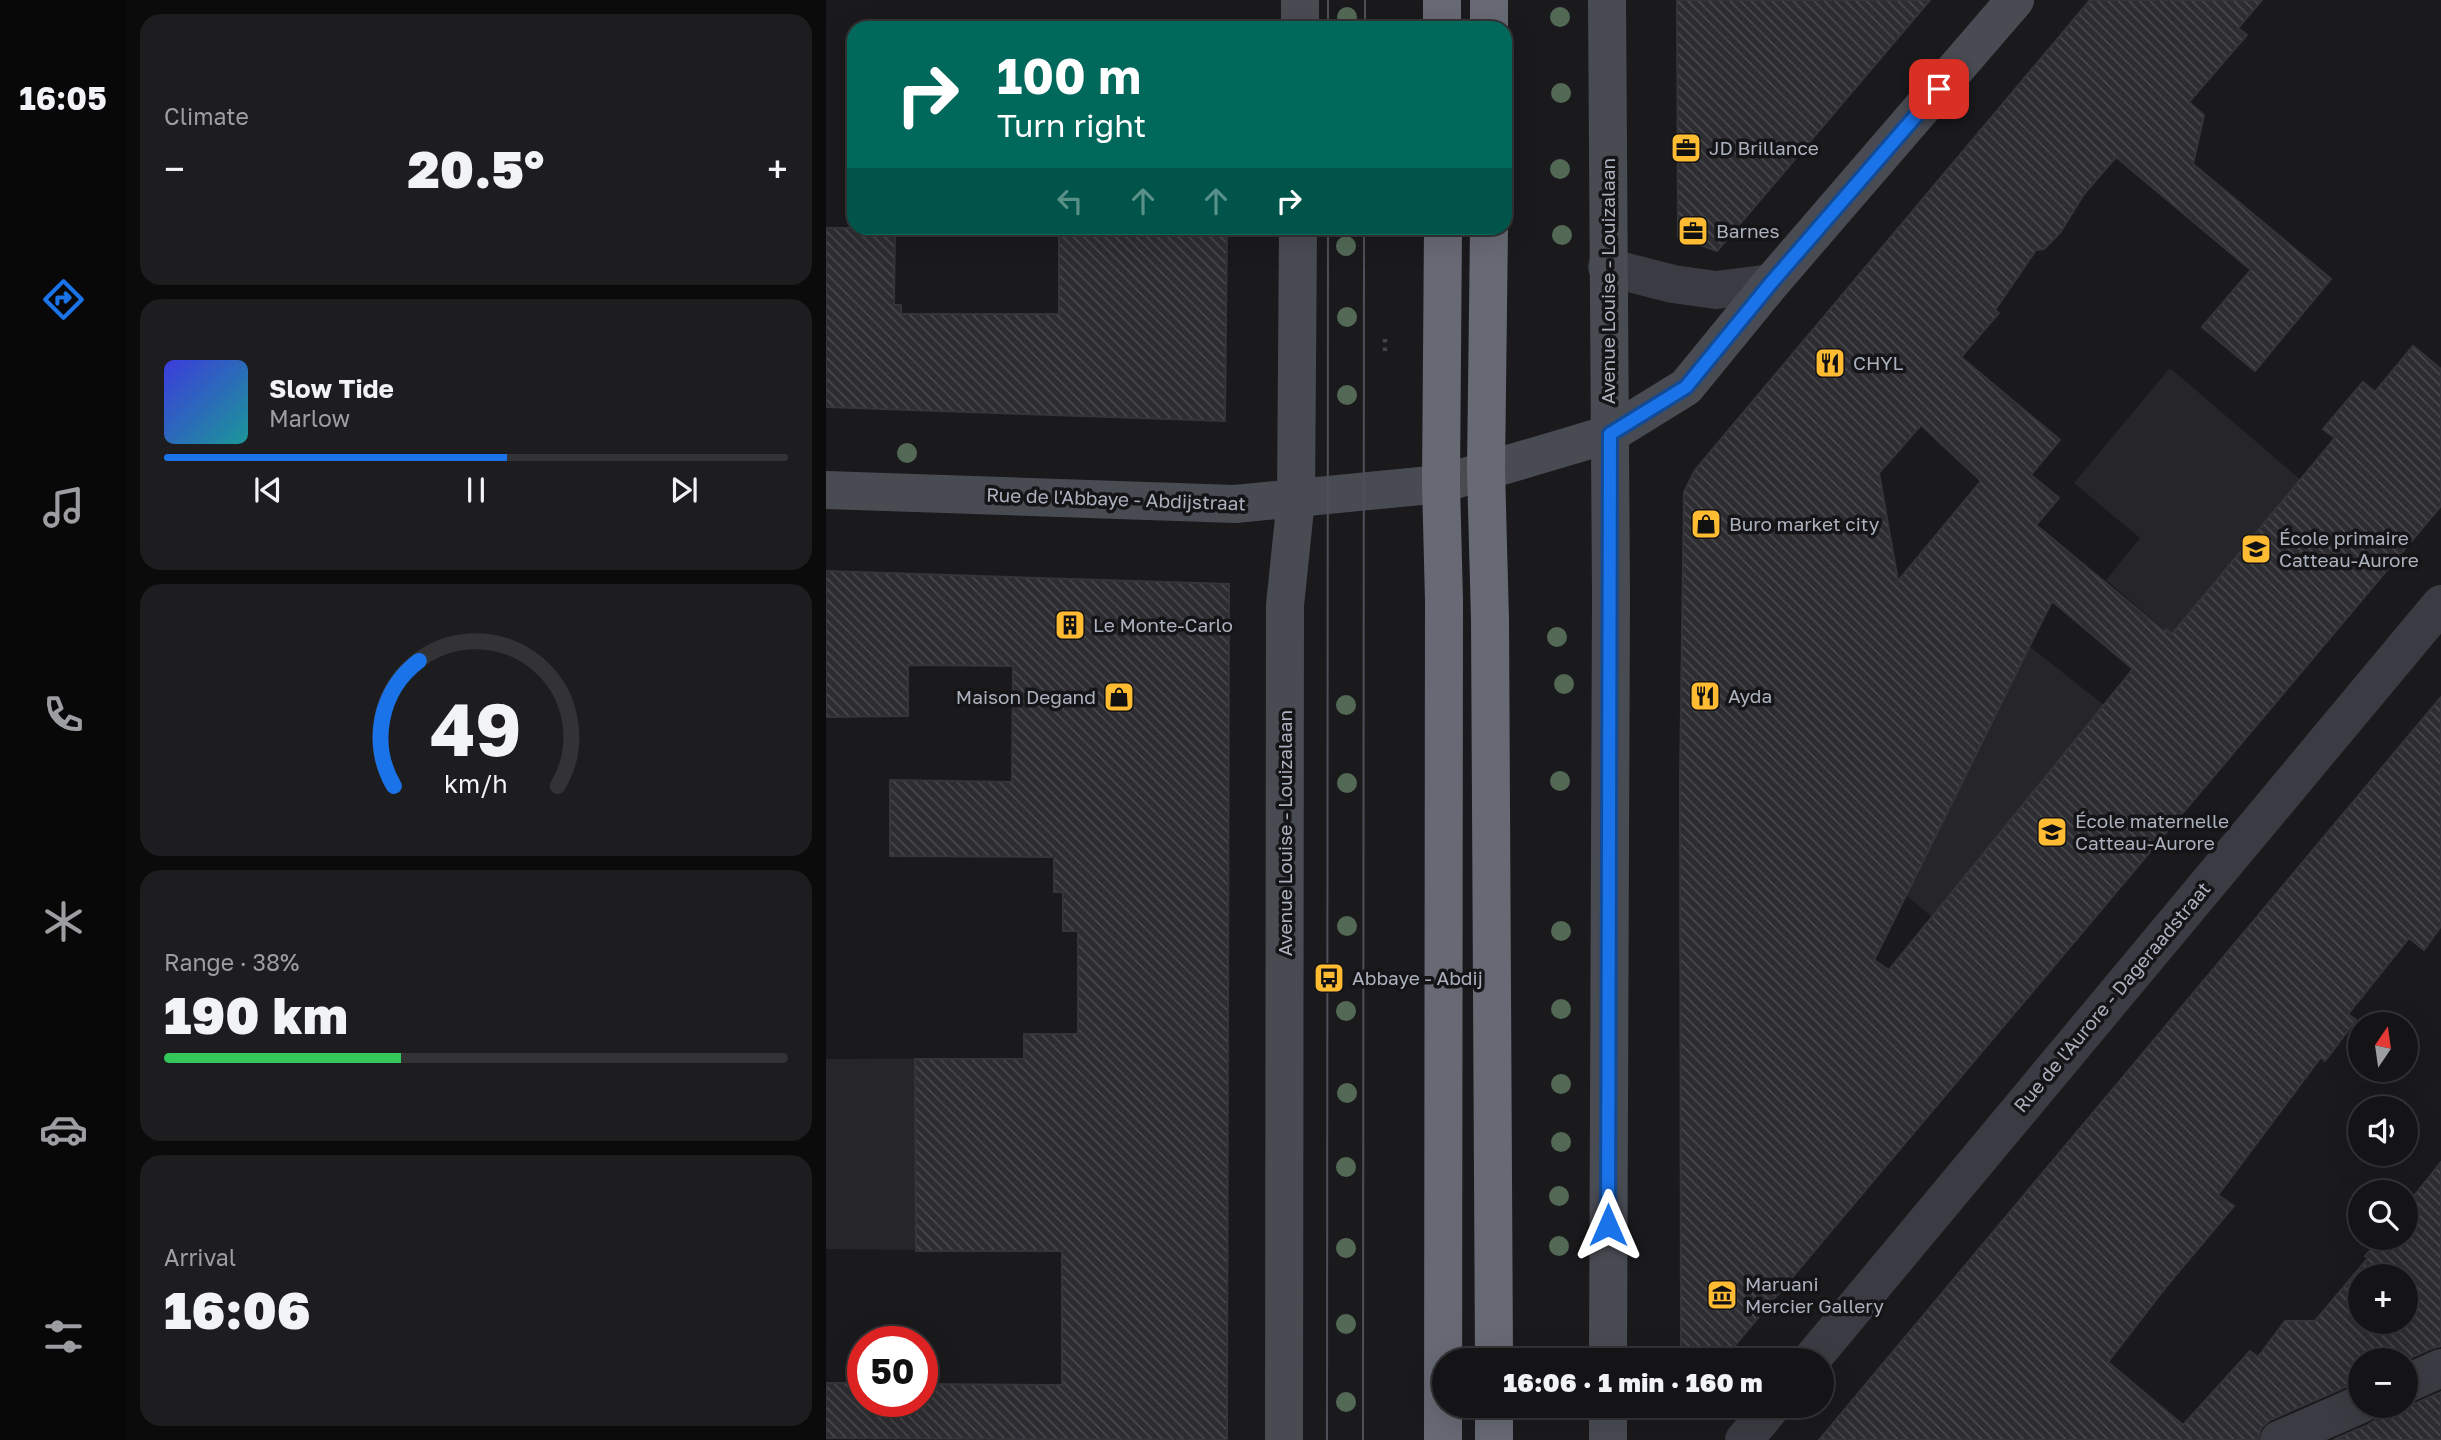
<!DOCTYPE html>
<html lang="en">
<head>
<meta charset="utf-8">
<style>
	:root { --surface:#141416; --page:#1d1d1f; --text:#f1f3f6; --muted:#9d9ea1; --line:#333335; --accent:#1a73e8 }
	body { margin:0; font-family:"Golos Text",sans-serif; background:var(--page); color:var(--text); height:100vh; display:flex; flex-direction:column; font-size:26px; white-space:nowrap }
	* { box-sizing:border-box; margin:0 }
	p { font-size:23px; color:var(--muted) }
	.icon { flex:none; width:38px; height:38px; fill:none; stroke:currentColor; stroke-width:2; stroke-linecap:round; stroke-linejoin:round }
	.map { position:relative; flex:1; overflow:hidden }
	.drawer { display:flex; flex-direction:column; gap:14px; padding:14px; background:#0b0b0c; width:700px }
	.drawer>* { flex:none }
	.banner { position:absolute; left:21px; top:21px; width:665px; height:214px; border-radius:21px; box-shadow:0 7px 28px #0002,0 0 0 2px var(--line); background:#00695c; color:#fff; overflow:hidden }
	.needle { width:46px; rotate:13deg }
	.controls { position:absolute; left:1522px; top:1012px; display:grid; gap:14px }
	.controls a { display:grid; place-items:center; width:70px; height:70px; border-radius:50%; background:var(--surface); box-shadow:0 7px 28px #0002,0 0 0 2px var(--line); font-size:35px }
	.speed { position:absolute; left:21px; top:1326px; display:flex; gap:14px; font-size:35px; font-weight:700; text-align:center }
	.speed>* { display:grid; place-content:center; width:91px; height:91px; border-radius:50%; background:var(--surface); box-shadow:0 7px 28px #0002,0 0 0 2px var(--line); line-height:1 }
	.speed .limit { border:10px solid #d22; background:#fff; color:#111 }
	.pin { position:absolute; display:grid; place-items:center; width:60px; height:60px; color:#fff; margin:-30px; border-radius:14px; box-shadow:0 4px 10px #0006 }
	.me { position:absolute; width:77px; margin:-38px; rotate:0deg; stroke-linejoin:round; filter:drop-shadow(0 0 5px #0008) }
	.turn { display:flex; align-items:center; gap:24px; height:147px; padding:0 35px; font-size:32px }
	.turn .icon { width:91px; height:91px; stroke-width:2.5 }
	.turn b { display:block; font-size:49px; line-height:60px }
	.lanes { display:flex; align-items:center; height:66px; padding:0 35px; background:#0003; justify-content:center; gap:35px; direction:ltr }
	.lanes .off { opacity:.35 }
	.big { font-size:52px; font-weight:800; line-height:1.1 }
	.drawer .tile { flex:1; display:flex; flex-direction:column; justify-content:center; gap:10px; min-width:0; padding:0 24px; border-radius:21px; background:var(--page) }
	.drawer .dial { align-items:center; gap:0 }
	.dial svg { height:182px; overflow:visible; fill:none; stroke:var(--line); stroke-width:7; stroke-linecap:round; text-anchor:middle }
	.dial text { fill:var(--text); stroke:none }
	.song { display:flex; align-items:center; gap:21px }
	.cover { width:84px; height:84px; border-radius:10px; background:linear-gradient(135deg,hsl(240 70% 55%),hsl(180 70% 35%)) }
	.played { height:7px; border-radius:4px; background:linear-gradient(90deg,var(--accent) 55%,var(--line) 55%) }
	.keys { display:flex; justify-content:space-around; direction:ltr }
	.heat { display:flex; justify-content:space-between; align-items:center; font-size:38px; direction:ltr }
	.charge { height:10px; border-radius:5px; background:linear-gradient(90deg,#34c759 38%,var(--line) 0) }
	.trip { position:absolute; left:606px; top:1348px; width:402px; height:70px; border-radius:35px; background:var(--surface); box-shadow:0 7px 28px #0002,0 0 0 2px var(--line); font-weight:800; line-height:70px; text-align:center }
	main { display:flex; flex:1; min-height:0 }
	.dock { display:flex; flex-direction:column; width:126px; justify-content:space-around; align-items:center; background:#080809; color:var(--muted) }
	.dock .icon { width:49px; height:49px }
	.dock .current { color:var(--accent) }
	.dock b { font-size:32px; color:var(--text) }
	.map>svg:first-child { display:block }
	.built { fill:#26262a }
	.building { fill:url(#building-back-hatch); stroke:#34343a; stroke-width:2; fill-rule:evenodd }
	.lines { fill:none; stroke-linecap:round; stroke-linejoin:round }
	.path { stroke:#41434a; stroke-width:4.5; stroke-dasharray:3.5 5; stroke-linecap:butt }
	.street { stroke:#3b3c43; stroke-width:38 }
	.secondary { stroke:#494b53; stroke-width:38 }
	.highway { stroke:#676a74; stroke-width:38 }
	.tram { stroke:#4e5058; stroke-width:2 }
	.tree { fill:#536956 }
	.route-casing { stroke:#114b97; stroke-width:18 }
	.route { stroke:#1a73e8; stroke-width:12 }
	.labels { text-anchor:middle; stroke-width:7; stroke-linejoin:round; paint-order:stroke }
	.poi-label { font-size:19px; fill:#acb1be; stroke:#151518; text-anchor:start }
	.street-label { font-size:19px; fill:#acb1be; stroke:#151518 }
</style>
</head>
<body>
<main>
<nav class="dock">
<b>16:05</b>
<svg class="icon current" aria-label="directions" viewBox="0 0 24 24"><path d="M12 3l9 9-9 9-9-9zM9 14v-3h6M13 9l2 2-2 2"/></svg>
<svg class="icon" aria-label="music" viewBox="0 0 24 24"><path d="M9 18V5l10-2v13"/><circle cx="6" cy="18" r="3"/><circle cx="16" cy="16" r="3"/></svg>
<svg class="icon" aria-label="phone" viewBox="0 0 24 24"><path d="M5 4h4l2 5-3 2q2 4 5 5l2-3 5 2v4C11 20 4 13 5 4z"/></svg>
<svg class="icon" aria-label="climate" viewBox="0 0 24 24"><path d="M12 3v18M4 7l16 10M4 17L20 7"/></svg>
<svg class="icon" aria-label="car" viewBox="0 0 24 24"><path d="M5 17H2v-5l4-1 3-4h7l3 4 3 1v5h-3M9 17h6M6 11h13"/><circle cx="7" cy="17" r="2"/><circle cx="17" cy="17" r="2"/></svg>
<svg class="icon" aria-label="filters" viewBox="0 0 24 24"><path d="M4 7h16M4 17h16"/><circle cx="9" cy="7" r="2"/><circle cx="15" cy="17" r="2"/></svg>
</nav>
<section class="drawer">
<div class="tile"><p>Climate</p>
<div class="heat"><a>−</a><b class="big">20.5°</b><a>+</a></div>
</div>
<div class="tile">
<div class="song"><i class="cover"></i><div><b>Slow Tide</b><p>Marlow</p></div></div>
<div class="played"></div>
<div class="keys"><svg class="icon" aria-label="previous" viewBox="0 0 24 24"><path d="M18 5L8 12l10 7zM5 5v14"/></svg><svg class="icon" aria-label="pause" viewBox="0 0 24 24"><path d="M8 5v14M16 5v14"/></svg><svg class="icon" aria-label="next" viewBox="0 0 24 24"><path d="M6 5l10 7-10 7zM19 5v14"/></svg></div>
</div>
<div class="tile dial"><svg viewBox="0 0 100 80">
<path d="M14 69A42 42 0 1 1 86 69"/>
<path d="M14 69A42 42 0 0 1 25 14" stroke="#1a73e8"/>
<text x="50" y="56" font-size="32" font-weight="700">49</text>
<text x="50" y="72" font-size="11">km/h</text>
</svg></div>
<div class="tile"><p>Range · 38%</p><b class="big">190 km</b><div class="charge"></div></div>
<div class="tile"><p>Arrival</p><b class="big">16:06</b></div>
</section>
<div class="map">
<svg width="1615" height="1440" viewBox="0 0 1615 1440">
	<defs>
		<pattern id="building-back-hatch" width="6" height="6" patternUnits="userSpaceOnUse" patternTransform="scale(1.75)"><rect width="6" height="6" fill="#2d2d31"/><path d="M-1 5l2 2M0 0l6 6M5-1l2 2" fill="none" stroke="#49494d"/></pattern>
	</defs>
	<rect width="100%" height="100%" fill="#1a1a1d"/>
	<g class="built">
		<polygon points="1344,368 1475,480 1439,715 1280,580 1314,538 1248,483"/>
		<polygon points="1203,646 1379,785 1201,998 1080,895"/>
		<polygon points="402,1057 402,1253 0,1249 0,1059"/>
	</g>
	<g class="building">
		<polygon points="851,0 1104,0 891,251 852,237"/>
		<path d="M 1264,0 L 1436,0 L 1412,28 L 1421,35 L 1363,102 L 1378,115 L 1367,164 L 1505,279 L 1429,371 L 1376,327 L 1425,270 L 1290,157 L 1258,194 L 1234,233 L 1218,249 L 1210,250 L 1169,310 L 1173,313 L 1135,357 L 1234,440 L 1205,475 L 1233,498 L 1210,525 L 1339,632 L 1340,629 L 1346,634 L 1509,438 L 1497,429 L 1537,382 L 1549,392 L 1587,346 L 1615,369 L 1615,506 L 900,1356 L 855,1356 L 854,778 L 858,492 L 869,470 ZM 1095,425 L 1155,481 L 1072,581 L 1053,473 ZM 1226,601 L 1307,669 L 1063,970 L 1048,960 Z"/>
		<polygon points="0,228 69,228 68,305 75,305 75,314 233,314 233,228 401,228 399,421 0,407"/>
		<polygon points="0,571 403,584 401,1440 0,1438 0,1383 37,1383 37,1402 96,1402 96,1384 236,1385 236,1251 90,1251 89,1059 198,1059 198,1034 252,1034 252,931 237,931 237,892 228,892 228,857 64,856 64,780 186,782 187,666 82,665 82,716 0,717"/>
		<path d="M 1615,697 L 1615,926 L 1598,950 L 1583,938 L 1522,1014 L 1530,1020 L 1499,1061 L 1495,1057 L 1392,1195 L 1408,1206 L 1344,1282 L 1282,1362 L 1357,1425 L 1424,1351 L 1432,1357 L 1459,1321 L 1489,1321 L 1542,1258 L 1539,1256 L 1555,1237 L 1580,1237 L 1580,1206 L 1615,1162 L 1615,1346 L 1606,1348 L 1580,1360 L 1535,1360 L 1535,1383 L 1526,1384 L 1444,1420 L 1435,1428 L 1432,1440 L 993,1440 ZM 1535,1276 L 1580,1276 L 1580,1321 L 1535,1321 Z"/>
		<polygon points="1615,1392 1615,1440 1507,1440 1544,1424 1553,1416 1557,1405 1588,1404"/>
	</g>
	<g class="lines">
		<polyline class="path" points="559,339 559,356"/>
		<g class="street">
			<polyline points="781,267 847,284 890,290 945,283"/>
			<polyline points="985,1360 1615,604"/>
			<polyline points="1580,1384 1615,1368"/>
			<polyline points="918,1440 947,1405"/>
			<polyline points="1453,1440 1535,1404"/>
		</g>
		<g class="secondary">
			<polyline points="781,0 785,597 782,1360"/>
			<polyline points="474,28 474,0"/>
			<polyline points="0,490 409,504 615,484 784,434 860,387 945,283 1189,0"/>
			<polyline points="458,1440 459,605 470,499 472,228"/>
			<polyline points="782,1440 782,1405"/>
		</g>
		<g class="highway">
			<polyline points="616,0 616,28"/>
			<polyline points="663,0 663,28"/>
			<polyline points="617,228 615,484 618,600 617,1440"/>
			<polyline points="663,228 660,470 664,620 668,1360"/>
			<polyline points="668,1405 668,1440"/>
		</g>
		<g class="tram">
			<polyline points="502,28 502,0"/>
			<polyline points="539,28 539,0"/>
			<polyline points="501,1440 502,228"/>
			<polyline points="537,1440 538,228"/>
		</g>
	</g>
	<g class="tree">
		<circle cx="521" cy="17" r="10"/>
		<circle cx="734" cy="17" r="10"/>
		<circle cx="735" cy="93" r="10"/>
		<circle cx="734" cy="169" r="10"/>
		<circle cx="736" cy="235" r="10"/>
		<circle cx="520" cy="246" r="10"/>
		<circle cx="521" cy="317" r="10"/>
		<circle cx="521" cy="395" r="10"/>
		<circle cx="81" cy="453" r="10"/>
		<circle cx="731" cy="637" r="10"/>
		<circle cx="738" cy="684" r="10"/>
		<circle cx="520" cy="705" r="10"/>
		<circle cx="734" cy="781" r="10"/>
		<circle cx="521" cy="783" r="10"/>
		<circle cx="521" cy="926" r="10"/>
		<circle cx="735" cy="931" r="10"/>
		<circle cx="735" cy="1009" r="10"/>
		<circle cx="520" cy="1011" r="10"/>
		<circle cx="735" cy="1084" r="10"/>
		<circle cx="521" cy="1093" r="10"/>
		<circle cx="735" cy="1142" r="10"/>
		<circle cx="520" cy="1167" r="10"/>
		<circle cx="733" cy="1196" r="10"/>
		<circle cx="733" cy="1246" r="10"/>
		<circle cx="520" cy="1248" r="10"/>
		<circle cx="520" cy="1324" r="10"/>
		<circle cx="520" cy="1402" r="10"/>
	</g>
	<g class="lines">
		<g class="route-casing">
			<polyline id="route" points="782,1225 784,434 860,387 945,283 1113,89"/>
		</g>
		<use href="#route" class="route"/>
	</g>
	<defs>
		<g id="office-square" transform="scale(1.575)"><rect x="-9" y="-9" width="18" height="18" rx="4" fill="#ffbb31" stroke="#151518"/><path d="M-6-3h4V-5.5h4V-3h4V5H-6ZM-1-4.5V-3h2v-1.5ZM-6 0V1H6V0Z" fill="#111"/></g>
		<g id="restaurant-square" transform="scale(1.575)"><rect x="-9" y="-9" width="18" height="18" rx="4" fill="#ffbb31" stroke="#151518"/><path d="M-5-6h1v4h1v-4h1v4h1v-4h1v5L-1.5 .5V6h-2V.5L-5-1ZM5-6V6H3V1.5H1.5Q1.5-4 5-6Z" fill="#111"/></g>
		<g id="shop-square" transform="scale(1.575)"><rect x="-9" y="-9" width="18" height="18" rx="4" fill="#ffbb31" stroke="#151518"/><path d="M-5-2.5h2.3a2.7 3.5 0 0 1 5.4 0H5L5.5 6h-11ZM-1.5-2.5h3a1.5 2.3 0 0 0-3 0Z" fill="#111"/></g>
		<g id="school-square" transform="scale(1.575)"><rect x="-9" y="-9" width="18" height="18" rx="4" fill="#ffbb31" stroke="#151518"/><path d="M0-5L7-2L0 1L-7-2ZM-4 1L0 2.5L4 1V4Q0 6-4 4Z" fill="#111"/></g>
		<g id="building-square" transform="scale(1.575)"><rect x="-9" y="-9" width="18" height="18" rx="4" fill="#ffbb31" stroke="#151518"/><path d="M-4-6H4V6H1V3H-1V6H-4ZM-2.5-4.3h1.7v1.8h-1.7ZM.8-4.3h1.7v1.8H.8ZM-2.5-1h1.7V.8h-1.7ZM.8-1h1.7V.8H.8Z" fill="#111"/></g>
		<g id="bus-square" transform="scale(1.575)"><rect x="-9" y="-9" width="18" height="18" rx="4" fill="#ffbb31" stroke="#151518"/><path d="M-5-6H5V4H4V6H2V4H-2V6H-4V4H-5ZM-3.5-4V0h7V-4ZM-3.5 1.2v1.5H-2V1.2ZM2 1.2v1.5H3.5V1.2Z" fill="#111"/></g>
		<g id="museum-square" transform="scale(1.575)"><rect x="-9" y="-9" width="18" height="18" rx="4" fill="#ffbb31" stroke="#151518"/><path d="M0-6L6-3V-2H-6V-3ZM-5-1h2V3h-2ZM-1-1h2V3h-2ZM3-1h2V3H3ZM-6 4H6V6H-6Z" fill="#111"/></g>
	</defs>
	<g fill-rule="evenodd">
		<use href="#office-square" x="860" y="148"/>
		<use href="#office-square" x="867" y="231"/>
		<use href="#restaurant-square" x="1004" y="363"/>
		<use href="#shop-square" x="880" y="524"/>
		<use href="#school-square" x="1430" y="549"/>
		<use href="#building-square" x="244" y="625"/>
		<use href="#restaurant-square" x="879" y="696"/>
		<use href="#shop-square" x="293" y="697"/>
		<use href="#school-square" x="1226" y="832"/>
		<use href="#bus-square" x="503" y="978"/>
		<use href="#museum-square" x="896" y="1295"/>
	</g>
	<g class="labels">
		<g class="poi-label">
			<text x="883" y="155">JD Brillance</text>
			<text x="890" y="238">Barnes</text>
			<text x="1027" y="370">CHYL</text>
			<text x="903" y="531">Buro market city</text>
			<text x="1453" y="545">École primaire<tspan x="1453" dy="22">Catteau-Aurore</tspan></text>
			<text x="267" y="632">Le Monte-Carlo</text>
			<text x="902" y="703">Ayda</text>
			<text x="270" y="704" text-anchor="end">Maison Degand</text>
			<text x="1249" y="828">École maternelle<tspan x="1249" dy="22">Catteau-Aurore</tspan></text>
			<text x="526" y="985">Abbaye - Abdij</text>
			<text x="919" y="1291">Maruani<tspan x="919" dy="22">Mercier Gallery</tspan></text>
		</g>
		<g class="street-label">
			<text transform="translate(782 281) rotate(-90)" y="7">Avenue Louise - Louizalaan</text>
			<text transform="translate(290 499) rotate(2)" y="7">Rue de l'Abbaye - Abdijstraat</text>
			<text transform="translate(459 833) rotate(-90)" y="7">Avenue Louise - Louizalaan</text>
			<text transform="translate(1286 997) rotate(-50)" y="7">Rue de l'Aurore - Dageraadstraat</text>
		</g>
	</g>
</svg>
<div class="controls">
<a><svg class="needle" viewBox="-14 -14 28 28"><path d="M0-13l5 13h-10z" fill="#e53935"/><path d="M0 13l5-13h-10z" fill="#9d9ea1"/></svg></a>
<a><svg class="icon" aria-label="sound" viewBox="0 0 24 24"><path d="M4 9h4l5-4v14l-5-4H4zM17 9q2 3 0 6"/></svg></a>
<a><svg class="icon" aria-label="search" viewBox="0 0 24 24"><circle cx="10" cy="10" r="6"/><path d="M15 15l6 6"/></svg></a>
<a>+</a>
<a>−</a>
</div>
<div class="speed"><div class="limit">50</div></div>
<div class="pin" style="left:1113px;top:89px;background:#d93025"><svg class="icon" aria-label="arrive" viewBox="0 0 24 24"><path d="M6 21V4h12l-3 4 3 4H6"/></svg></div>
<svg class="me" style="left:782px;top:1225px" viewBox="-20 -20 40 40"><path d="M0-17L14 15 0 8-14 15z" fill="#1a73e8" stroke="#fff" stroke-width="4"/></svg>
<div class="trip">16:06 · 1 min · 160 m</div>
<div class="banner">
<div class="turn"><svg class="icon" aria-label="right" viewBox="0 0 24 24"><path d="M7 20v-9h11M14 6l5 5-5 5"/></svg><div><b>100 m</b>Turn right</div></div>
<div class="lanes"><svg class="icon off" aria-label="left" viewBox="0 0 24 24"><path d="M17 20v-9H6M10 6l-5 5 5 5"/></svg><svg class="icon off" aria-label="ahead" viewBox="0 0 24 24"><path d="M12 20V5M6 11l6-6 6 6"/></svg><svg class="icon off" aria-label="ahead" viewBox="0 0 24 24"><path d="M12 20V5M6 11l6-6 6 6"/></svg><svg class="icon" aria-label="right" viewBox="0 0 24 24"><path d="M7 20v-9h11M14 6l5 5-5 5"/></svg></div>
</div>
</div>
</main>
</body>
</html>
